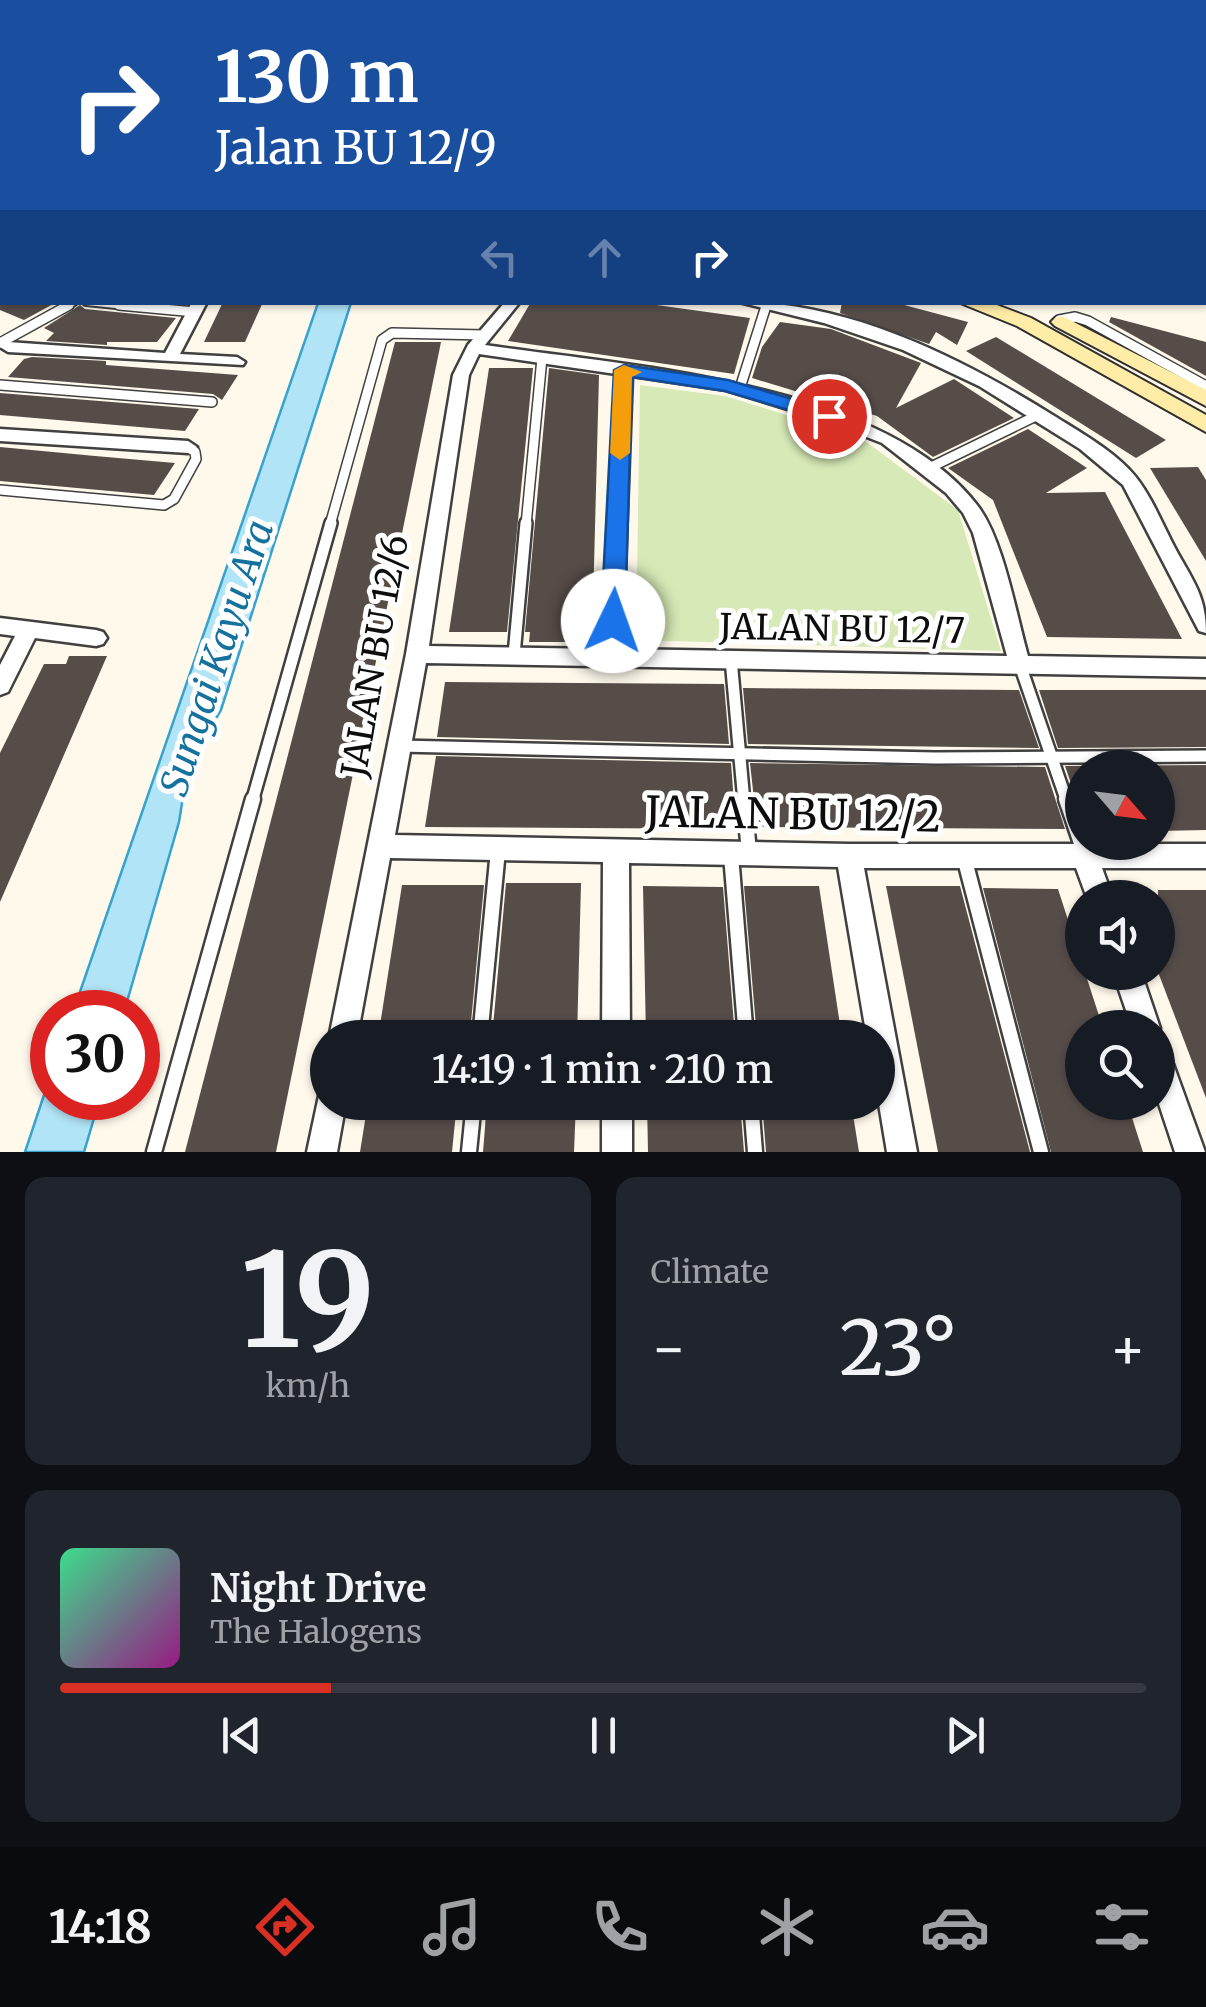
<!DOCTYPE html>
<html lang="en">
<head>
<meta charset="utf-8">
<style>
	:root { --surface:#171b24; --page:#20242c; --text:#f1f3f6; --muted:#9ea1a6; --line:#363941; --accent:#d93025 }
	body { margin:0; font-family:Merriweather,serif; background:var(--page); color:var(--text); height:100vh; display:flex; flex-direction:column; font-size:38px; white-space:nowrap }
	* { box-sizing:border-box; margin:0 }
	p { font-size:32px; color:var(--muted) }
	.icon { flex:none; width:55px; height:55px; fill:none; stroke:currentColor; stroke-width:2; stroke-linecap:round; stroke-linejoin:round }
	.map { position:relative; height:1152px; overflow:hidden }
	.sheet { display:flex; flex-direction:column; gap:25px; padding:25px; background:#0d0f14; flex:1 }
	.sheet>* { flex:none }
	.banner { position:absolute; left:0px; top:0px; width:1208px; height:305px; box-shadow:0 2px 8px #0004; background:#1a4fa0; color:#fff; overflow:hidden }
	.needle { width:65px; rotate:118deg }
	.tools { position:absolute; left:1065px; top:750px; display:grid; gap:20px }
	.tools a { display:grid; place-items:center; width:110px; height:110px; border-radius:50%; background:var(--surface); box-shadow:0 2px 8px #0004; font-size:50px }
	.speed { position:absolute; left:30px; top:990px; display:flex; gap:20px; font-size:50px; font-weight:700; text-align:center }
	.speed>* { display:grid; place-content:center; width:130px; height:130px; border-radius:50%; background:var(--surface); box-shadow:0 2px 8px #0004; line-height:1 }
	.speed .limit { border:15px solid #d22; background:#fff; color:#111 }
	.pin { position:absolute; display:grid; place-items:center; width:85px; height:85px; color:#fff; margin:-42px; border:5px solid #fff; border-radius:50%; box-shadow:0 2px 10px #0007 }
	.me { position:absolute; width:110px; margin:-55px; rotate:3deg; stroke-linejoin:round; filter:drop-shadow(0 0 8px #0008) }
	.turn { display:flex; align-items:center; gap:35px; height:210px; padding:0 50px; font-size:45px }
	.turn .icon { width:130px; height:130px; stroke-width:2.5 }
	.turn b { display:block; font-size:70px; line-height:85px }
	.lanes { display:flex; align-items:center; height:95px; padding:0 50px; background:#0003; justify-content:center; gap:50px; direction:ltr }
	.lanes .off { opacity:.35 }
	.big { font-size:75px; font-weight:600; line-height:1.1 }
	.sheet .tile { flex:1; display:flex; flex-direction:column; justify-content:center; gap:15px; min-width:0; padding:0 35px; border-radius:20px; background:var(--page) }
	.sheet .dial { align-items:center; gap:0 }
	.dial b { font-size:130px; line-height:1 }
	.song { display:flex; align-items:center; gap:30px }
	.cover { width:120px; height:120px; border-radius:15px; background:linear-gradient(135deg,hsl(150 70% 55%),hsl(310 70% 35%)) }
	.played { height:10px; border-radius:5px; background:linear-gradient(90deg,var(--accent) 25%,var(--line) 25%) }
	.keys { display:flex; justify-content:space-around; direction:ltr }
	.heat { display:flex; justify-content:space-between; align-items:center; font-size:55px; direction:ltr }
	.sheet .tiles { flex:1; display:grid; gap:25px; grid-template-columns:1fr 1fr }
	.tile:last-child { grid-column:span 2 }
	.trip { position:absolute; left:310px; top:1020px; width:585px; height:100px; border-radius:50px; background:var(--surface); box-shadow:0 2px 8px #0004; font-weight:600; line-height:100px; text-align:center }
	.tabs { display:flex; height:160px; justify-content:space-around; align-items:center; background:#090b0e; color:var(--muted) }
	.tabs .icon { width:70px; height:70px }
	.tabs .on { color:var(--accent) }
	.tabs b { font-size:45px; color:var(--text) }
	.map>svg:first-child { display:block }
	.green { fill:#d6e9b6 }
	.water { fill:#b1e4f7; stroke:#37a2ce; stroke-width:2.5 }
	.building { fill:#564d49 }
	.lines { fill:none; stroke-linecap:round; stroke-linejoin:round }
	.lane-far4-casing { stroke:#404040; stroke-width:8 }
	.lane-far3-casing { stroke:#404040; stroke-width:10 }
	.lane-far2-casing { stroke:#404040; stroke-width:12 }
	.lane-far1-casing { stroke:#404040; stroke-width:16 }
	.lane-casing { stroke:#404040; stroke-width:19 }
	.street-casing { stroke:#404040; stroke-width:5 }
	.secondary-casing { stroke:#2f2f2f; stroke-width:4 }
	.path { stroke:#2f2f2f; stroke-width:2.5; stroke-dasharray:5 2.5; stroke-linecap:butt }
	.lane-far4 { stroke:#fff; stroke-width:5 }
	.lane-far3 { stroke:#fff; stroke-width:6 }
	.lane-far2 { stroke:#fff; stroke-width:9 }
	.lane-far1 { stroke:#fff; stroke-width:11 }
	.lane { stroke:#fff; stroke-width:14 }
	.street { fill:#fff; fill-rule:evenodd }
	.secondary { fill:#ffeca7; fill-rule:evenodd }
	.route { fill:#1a73e8; stroke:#114b97; stroke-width:2.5 }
	.slow { fill:#f59e0b }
	.labels { text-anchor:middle; stroke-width:10; stroke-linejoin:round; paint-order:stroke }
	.street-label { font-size:35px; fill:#0d0d0d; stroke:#fff }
	.water-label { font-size:38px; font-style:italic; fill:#15729f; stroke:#fff }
	.near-street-label { font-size:42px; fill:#0d0d0d; stroke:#fff }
</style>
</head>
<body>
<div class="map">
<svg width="1206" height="1152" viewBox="0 0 1206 1152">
	<rect width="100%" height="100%" fill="#fff9ec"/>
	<polygon class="green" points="640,385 725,396 861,438 958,510 1001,651 636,640"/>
	<g class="water">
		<polygon points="318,303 351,303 221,710 188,766 179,822 124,1012 73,1012"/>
		<polygon points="52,1071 52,1098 100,1098 84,1152 25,1152"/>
	</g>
	<g class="building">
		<polygon points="0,302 57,302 24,320 0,310"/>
		<polygon points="223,302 263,302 245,342 204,342"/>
		<polygon points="531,302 635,302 750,318 734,374 508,341"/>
		<polygon points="842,302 893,302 968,322 957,345 936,332 929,344 840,313"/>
		<polygon points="80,305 85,309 176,318 157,342 107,342 107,345 46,341 54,333 44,328"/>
		<polygon points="1111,317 1206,342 1206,376 1109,322"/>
		<polygon points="780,322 831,329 921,363 896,408 954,379 1014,418 933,457 877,416 752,378 762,347"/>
		<polygon points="996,337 1166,440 1136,458 966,351"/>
		<polygon points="395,342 441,342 276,1152 185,1152"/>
		<polygon points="32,357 106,361 106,365 238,375 222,400 213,394 8,377 24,359"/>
		<polygon points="489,368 533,368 507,632 449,632"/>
		<polygon points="549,368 599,375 592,642 529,642 530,632 525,632"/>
		<polygon points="0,393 199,409 185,431 0,415"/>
		<polygon points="1028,429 1087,468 1046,493 1105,492 1182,639 1047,637 993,500 948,468"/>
		<polygon points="0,447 95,456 175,463 154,495 0,481"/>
		<polygon points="1198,467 1206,480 1206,561 1150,468"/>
		<polygon points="69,656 107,656 0,902 0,753 44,664 66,664"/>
		<polygon points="445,682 724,684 729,744 437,737"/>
		<polygon points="743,688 1019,690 1039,748 748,744"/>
		<polygon points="1039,690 1206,690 1206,747 1058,748"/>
		<polygon points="436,756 731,763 736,829 425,827"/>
		<polygon points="750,763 1045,767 1065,829 757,827"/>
		<polygon points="1206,765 1206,830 1158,831 1158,768 1082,768 1082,815 1065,766"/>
		<polygon points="506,883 581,883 577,1038 492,1038"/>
		<polygon points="402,885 484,885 471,1022 465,1021 463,1038 378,1038"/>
		<polygon points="643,886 723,887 735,1038 646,1038"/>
		<polygon points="744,886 819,886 842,1038 757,1038"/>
		<polygon points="886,886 960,886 1030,1152 938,1152"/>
		<polygon points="983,888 1058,889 1103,1028 1082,1028 1082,1102 1127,1102 1143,1152 1051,1152"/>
		<polygon points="1158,890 1206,890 1206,1098 1158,972"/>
		<polygon points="368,1102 457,1102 452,1152 360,1152"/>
		<polygon points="487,1102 576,1102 574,1152 483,1152"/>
		<polygon points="647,1102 740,1102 744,1152 648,1152"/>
		<polygon points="762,1102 851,1102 859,1152 766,1152"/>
	</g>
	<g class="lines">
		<g class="lane-far4-casing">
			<polyline id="lane-far4" points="437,0 455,2"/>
		</g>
		<g class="lane-far3-casing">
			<g id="lane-far3">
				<polyline points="86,302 146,308"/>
				<polyline points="64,308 74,302"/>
			</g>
		</g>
		<g class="lane-far2-casing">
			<g id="lane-far2">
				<polyline points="119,305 195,312"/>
				<polyline points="1059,320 1075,317 1088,321 1206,386"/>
				<polyline points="0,343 69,305"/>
				<polyline points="0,385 212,402"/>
				<polyline points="740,388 766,306"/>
				<polyline points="927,469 1040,414"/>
				<polyline points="0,490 164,505 174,499 196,459 195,452 188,447"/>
				<polyline points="330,525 382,340 392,333 485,335"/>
				<polyline points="526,525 542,358"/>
			</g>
		</g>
		<g class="lane-far1-casing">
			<g id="lane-far1">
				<polyline points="514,655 526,523"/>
				<polyline points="731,659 744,802"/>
				<polyline points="1020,665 1067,802"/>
				<polyline points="399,746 935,758 1206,756"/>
				<polyline points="252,802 331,523"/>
			</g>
		</g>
		<g class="lane-casing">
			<g id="lane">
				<polyline points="744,799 749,852"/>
				<polyline points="1066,799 1085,855"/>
				<polyline points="731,855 746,1038"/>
				<polyline points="964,857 1041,1152"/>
				<polyline points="480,1038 498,850"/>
				<polyline points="751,1102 755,1152"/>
				<polyline points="154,1152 253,799"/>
				<polyline points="469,1152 474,1102"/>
			</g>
		</g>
		<g class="street-casing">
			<g id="street">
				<polygon points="101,0 183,0 185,2 105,2"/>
				<rect x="1205" y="79" width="1" height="7"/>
				<rect x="1205" y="111" width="1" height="6"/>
				<rect x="1205" y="152" width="1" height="8"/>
				<polygon points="1206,185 1206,194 1205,194 1205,185"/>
				<rect x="1205" y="249" width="1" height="8"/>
				<polygon points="192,302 207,302 180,354 237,357 245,362 243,365 8,352 0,347 8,342 165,353"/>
				<path d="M 505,302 L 520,302 L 485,345 C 629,366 882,382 977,505 C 1003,538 1016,614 1028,656 L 1206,659 L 1206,677 L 426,663 L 395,835 L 849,844 L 1206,844 L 1206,868 L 1102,868 L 1113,898 L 1087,898 L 1076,868 L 864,868 L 917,1152 L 887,1152 L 878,1098 L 878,1038 L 867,1038 L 838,867 L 629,863 L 630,1038 L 602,1038 L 603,862 L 390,858 L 357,1038 L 329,1038 L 406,654 L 453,375 L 468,345 ZM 479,354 L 616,374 L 601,649 L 429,646 L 469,375 ZM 632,376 L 726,390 L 823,420 L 882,443 L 946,493 L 963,513 L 973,533 L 1007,656 L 622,649 Z"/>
				<path d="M 739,302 C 851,302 963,359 1056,417 C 1083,434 1115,452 1135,476 C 1152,497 1163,526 1176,550 C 1193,581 1206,596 1206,633 L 1199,631 L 1123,485 L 1080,449 L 979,386 L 903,350 L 824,323 Z"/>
				<polygon points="0,429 188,441 197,447 188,453 0,441"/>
				<polygon points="0,618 96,630 103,632 107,638 103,644 96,646 35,638 8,692 0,695 0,665 15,636 0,634"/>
				<polygon points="1113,972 1141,972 1160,1028 1158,1035 1158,1028 1132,1028"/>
				<polygon points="1158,1045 1168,1050 1205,1152 1175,1152 1158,1101"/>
				<polygon points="328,1089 328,1102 346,1102 337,1152 307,1152 320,1091"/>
				<rect x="602" y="1102" width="30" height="50"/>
			</g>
		</g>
		<g class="secondary-casing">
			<g id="secondary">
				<polygon points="958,302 989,302 1031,318 1206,415 1206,432 1017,326"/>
				<polygon points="1062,316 1206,390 1206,406 1055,326 1051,322 1055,318"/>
			</g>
		</g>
		<polyline class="path" points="1205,289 1206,285"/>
		<use href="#lane-far4" class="lane-far4"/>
		<use href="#lane-far3" class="lane-far3"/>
		<use href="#lane-far2" class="lane-far2"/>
		<use href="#lane-far1" class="lane-far1"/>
		<use href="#lane" class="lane"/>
		<use href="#street" class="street"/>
		<use href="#secondary" class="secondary"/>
	</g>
	<polygon class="route" points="624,365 728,380 836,412 839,416 829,422 725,391 632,377 625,621 613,630 601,621 614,370"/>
	<polygon class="slow" points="624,365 642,372 632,377 630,453 620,460 610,453 614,370"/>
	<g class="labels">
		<g class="street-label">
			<text transform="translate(842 629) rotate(1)" y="12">JALAN BU 12/7</text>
			<text transform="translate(375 656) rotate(-80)" y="12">JALAN BU 12/6</text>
		</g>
		<g class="water-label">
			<text transform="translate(217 658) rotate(-72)" y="13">Sungai Kayu Ara</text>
		</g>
		<g class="near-street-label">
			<text transform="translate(793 814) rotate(1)" y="15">JALAN BU 12/2</text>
		</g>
	</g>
</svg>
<div class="tools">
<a><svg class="needle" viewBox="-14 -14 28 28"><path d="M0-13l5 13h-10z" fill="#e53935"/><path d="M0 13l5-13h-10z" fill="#9ea1a6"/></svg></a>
<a><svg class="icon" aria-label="sound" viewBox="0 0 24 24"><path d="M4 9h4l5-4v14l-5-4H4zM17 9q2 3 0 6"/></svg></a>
<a><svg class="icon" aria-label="search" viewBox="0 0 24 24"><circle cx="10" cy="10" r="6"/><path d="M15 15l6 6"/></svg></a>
</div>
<div class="speed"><div class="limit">30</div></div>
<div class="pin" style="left:829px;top:416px;background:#d93025"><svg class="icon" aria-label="arrive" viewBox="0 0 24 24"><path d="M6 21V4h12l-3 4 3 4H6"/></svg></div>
<svg class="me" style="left:613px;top:621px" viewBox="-20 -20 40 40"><circle r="19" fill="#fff"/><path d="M0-13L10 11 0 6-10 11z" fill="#1a73e8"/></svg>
<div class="trip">14:19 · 1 min · 210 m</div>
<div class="banner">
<div class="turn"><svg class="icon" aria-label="right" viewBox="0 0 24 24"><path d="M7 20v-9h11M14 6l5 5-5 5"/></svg><div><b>130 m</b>Jalan BU 12/9</div></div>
<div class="lanes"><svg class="icon off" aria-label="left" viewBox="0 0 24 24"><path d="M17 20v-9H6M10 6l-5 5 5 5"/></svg><svg class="icon off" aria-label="ahead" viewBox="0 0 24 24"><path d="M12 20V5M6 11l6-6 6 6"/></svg><svg class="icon" aria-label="right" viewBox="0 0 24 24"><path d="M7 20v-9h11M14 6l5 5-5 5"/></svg></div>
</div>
</div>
<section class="sheet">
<div class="tiles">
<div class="tile dial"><b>19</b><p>km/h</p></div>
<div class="tile"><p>Climate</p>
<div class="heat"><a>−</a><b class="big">23°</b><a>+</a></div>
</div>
<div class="tile">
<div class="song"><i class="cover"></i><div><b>Night Drive</b><p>The Halogens</p></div></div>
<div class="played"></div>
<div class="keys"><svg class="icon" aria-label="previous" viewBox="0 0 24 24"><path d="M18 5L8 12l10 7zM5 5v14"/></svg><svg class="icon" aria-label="pause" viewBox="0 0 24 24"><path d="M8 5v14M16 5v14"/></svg><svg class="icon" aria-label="next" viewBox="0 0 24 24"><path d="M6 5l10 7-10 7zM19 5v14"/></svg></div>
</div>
</div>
</section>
<nav class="tabs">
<b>14:18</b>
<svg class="icon on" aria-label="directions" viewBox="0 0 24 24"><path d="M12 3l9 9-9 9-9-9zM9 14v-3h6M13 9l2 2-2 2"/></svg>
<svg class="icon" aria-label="music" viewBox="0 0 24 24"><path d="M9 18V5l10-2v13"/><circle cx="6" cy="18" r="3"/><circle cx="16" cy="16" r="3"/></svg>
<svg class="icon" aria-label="phone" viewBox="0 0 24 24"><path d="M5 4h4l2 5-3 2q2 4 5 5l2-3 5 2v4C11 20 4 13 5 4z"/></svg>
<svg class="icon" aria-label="climate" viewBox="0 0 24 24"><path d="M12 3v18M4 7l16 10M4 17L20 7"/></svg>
<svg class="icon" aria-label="car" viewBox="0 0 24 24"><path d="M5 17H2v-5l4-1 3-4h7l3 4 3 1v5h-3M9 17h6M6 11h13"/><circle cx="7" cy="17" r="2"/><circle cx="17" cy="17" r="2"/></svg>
<svg class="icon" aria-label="filters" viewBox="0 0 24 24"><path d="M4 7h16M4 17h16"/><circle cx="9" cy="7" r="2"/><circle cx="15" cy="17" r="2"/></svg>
</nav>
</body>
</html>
